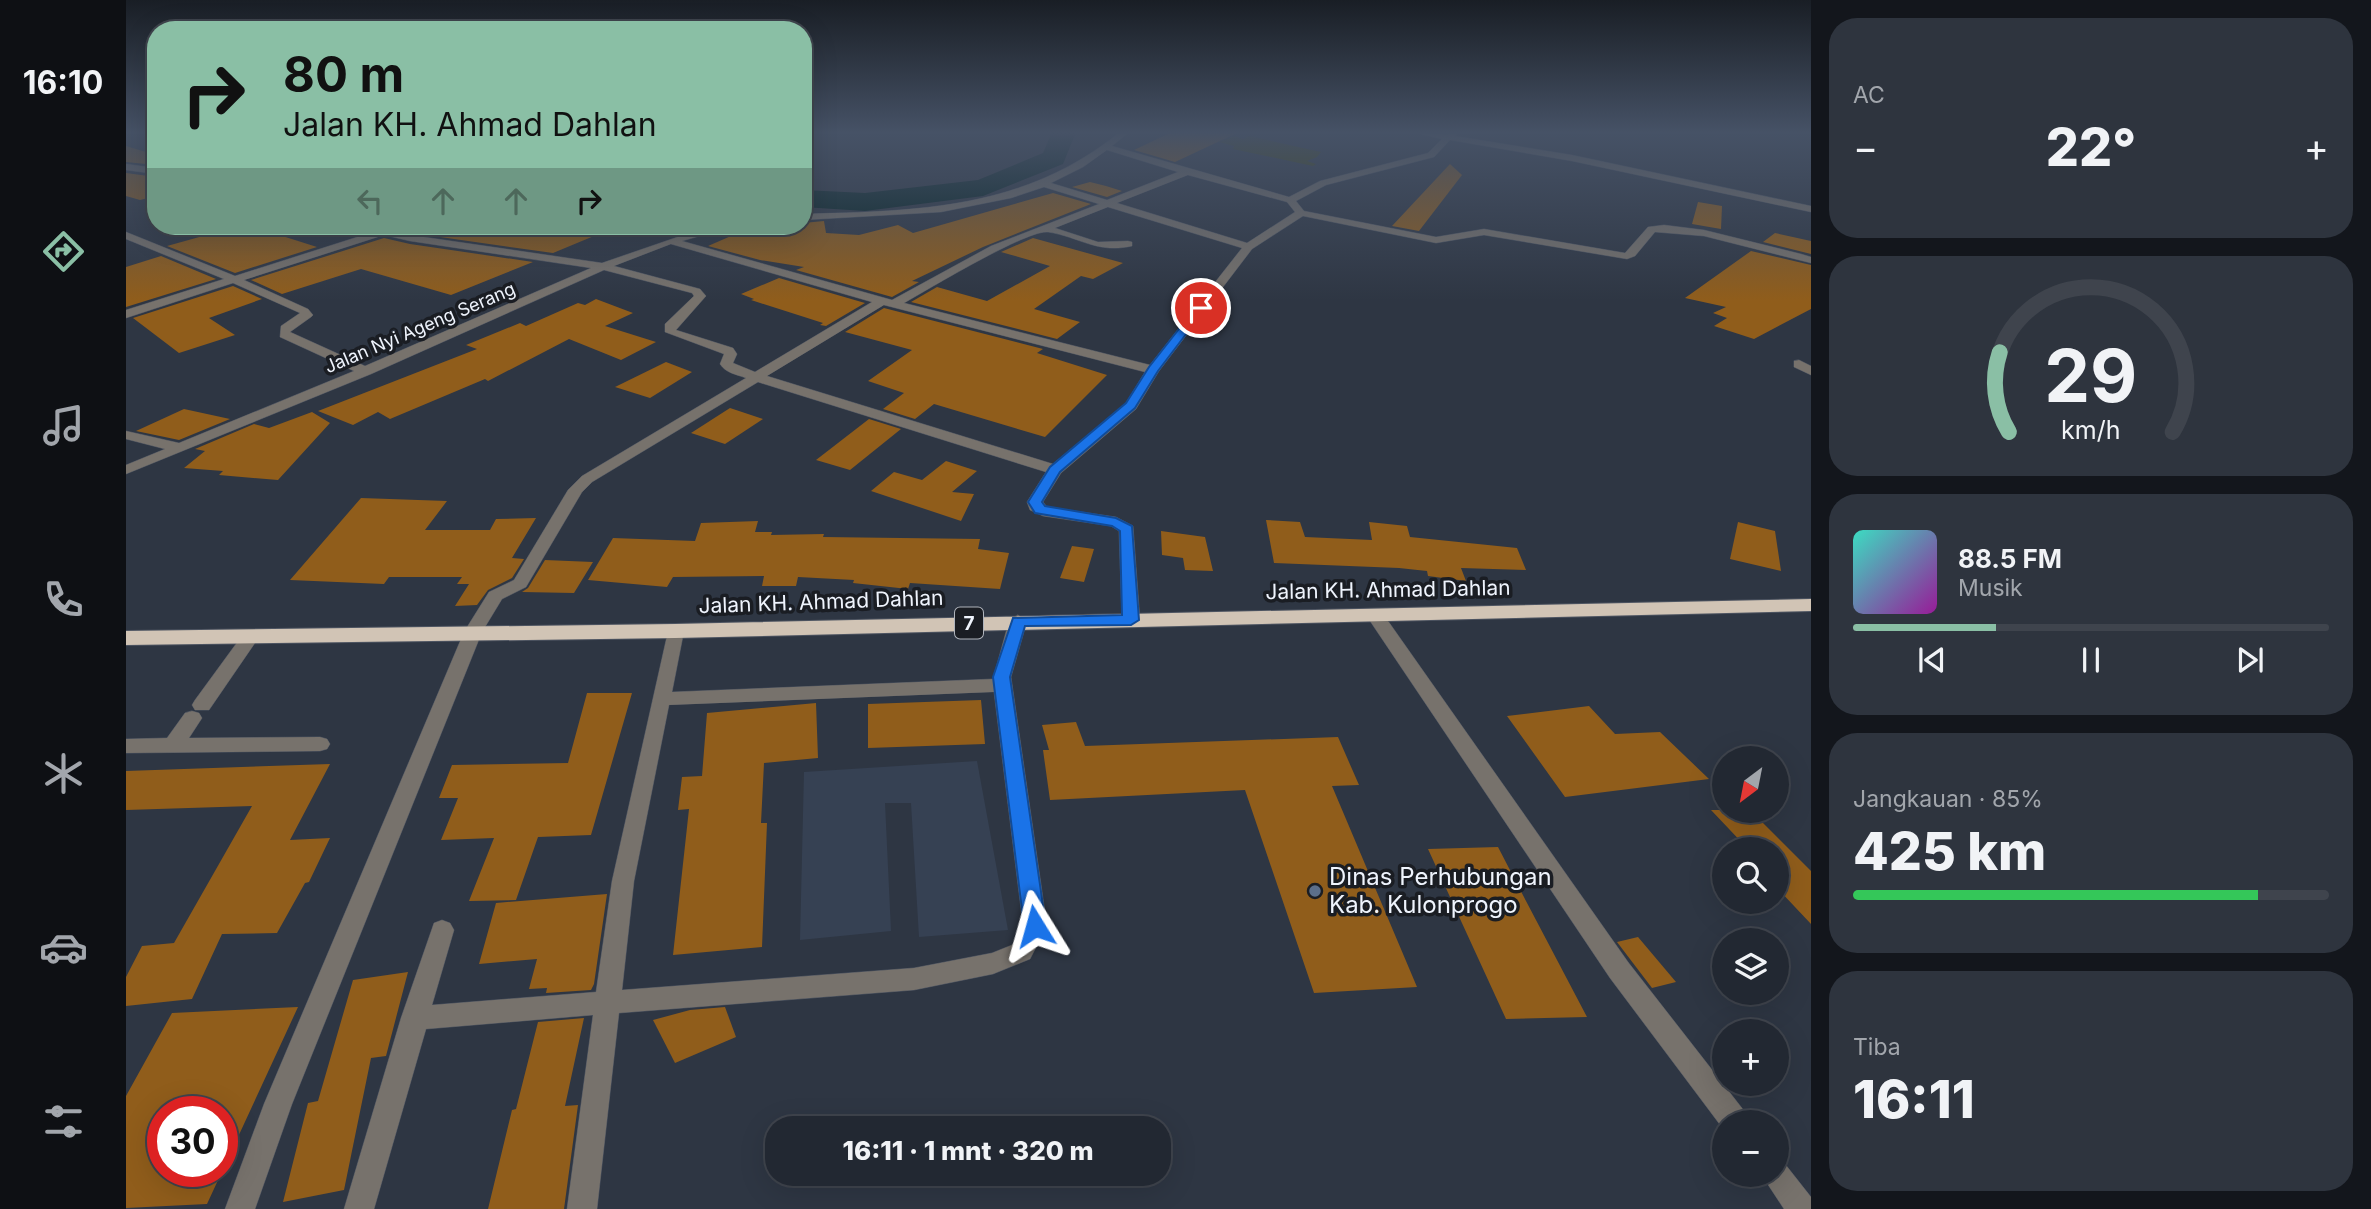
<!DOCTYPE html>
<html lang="id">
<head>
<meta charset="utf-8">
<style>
	:root { --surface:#222832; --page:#2e343e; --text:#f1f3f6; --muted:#a2a6ac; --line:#3f444d; --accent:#8abfa5 }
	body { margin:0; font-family:Inter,sans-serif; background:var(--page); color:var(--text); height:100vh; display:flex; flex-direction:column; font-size:26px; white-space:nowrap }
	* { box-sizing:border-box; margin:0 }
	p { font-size:23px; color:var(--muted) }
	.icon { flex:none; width:38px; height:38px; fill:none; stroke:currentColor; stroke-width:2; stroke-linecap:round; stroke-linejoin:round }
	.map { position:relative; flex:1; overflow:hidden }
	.side { display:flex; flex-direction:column; gap:18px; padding:18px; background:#13161c; width:560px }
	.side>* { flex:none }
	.hud { position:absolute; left:21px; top:21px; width:665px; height:214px; border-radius:28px; box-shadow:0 7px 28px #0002,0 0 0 2px var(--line); background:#8abfa5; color:#111; overflow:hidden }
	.needle { width:46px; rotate:212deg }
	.controls { position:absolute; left:1586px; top:746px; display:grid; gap:14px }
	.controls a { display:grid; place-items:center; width:77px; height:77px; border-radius:50%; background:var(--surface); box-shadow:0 7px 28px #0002,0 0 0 2px var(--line); font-size:35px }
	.speed { position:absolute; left:21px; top:1096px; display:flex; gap:14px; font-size:35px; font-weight:700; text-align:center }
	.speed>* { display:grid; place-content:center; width:91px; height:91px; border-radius:50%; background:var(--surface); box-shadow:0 7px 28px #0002,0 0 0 2px var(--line); line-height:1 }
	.speed .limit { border:10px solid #d22; background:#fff; color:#111 }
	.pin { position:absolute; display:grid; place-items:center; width:60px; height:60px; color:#fff; margin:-30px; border:4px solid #fff; border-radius:50%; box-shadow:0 2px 7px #0007 }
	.me { position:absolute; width:77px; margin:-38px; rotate:352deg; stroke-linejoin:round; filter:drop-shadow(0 0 5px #0008) }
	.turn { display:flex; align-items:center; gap:24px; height:147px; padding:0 21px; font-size:32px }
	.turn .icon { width:91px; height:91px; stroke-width:2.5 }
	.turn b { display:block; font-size:49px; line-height:60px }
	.lanes { display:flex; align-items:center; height:66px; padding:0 21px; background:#0003; justify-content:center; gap:35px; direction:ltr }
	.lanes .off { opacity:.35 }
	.big { font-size:52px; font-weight:800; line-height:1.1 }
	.side .tile { flex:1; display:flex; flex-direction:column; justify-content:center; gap:10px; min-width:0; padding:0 24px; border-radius:28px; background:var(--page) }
	.side .dial { align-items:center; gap:0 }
	.dial svg { height:182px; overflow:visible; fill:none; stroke:var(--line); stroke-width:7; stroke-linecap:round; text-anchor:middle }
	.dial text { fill:var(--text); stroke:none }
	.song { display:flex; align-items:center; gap:21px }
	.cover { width:84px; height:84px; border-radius:10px; background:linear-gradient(135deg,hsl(170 70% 55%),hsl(300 70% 35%)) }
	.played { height:7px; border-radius:4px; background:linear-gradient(90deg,var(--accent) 30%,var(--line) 30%) }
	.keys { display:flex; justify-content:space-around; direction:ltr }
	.heat { display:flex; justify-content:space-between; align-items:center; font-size:38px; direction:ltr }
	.charge { height:10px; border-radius:5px; background:linear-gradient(90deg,#34c759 85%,var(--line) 0) }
	.trip { position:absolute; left:639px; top:1116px; width:406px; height:70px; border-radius:28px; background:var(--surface); box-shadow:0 7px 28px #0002,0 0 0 2px var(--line); font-weight:800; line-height:70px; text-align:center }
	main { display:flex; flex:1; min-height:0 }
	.dock { display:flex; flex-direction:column; width:126px; justify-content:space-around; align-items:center; background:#0e1014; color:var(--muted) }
	.dock .icon { width:49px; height:49px }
	.dock .selected { color:var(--accent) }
	.dock b { font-size:32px; color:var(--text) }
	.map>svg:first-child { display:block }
	.built { fill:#364153 }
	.green { fill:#404403 }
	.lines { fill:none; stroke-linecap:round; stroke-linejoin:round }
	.river { fill:#002021; fill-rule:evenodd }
	.building { fill:#905d1b; fill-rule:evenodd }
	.lane-casing { stroke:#4d5461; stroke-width:1 }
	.street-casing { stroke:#4d5461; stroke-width:1 }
	.highway-casing { stroke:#4d5461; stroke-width:2 }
	.lane { fill:#77726c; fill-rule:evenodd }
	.street { fill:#77726c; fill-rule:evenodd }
	.highway { fill:#d1c4b5; fill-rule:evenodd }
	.route { fill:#1a73e8; stroke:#114b97; stroke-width:2 }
	.service-dot { fill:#5c6f8a; stroke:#1a1d23; stroke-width:2.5 }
	.labels { text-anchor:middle; stroke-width:7; stroke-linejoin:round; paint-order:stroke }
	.far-street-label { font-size:18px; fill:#eff4fd; stroke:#1a1d23 }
	.shield { fill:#1a1d23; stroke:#afb4bc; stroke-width:2 }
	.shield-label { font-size:19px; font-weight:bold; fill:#eff4fd }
	.street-label { font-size:21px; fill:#eff4fd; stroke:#1a1d23 }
	.near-poi-label { font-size:24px; fill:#eff4fd; stroke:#1a1d23; text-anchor:start }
</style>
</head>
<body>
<main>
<nav class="dock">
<b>16:10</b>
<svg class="icon selected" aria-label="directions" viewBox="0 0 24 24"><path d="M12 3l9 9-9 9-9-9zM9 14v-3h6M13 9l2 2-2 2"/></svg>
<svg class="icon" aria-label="music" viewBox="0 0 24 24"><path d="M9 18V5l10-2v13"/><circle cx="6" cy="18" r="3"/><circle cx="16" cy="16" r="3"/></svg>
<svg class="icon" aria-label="phone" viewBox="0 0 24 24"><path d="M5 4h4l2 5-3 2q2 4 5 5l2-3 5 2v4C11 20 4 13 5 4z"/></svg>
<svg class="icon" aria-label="climate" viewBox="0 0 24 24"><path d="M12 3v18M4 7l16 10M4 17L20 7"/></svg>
<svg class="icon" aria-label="car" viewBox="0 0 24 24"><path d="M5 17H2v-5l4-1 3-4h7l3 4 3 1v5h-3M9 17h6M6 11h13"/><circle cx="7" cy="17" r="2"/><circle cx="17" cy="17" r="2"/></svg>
<svg class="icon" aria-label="filters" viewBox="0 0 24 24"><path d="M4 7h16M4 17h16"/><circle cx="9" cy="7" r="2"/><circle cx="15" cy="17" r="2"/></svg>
</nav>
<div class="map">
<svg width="1685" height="1209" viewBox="0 0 1685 1209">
	<rect width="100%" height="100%" fill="#2e3643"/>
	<polygon class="built" points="851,761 882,930 793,937 785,803 759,803 765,931 674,940 678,772"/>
	<polygon class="green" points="1108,136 1117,139 1123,136 1195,152 1191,157 1181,161 1190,164 1187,166 1107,149 1108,146 1093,142"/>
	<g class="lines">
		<polygon class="river" points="926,132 950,132 937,164 857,196 739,211 677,207 677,190 739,193 852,180 917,153"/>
	</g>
	<g class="building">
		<polygon points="1046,132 1113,132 1049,162 1008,150"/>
		<polygon points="0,146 30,155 30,165 0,162"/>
		<polygon points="1324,164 1336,175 1293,231 1266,226"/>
		<polygon points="0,173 30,177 30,196 14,200 0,196"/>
		<polygon points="964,182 980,186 996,191 981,197 946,187"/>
		<polygon points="927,193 965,204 857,247 786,281 793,282 766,297 670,270 678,267 634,260 582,246 628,226 677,226 677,223 698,221 700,233 733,235 772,225 787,233"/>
		<polygon points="1572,202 1596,206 1595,229 1566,224"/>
		<polygon points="113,226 125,226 191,247 109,273 41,246"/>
		<polygon points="328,226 426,226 468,236 427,253 307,236"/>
		<polygon points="1649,233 1685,241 1685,254 1637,242"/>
		<polygon points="258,238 284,244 407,262 325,295 235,269 156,294 125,280"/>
		<polygon points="907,238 997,263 967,279 955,276 908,309 954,322 931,339 785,302 811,287 861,301 924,266 875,252"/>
		<polygon points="1625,251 1685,265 1685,309 1628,339 1588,326 1601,318 1587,313 1600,307 1559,298"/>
		<polygon points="35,256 90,279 0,307 0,267"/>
		<polygon points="653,278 739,303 700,326 694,325 697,323 625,300 628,299 615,294"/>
		<polygon points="107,286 136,299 83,318 109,335 53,353 7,318"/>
		<polygon points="470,299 507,313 479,326 530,342 495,360 443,339 362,381 359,379 264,419 252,412 227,425 192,411 351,349 340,345 394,323 400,326 452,303 459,305"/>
		<polygon points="758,308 917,349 911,353 981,375 919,437 808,404 789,419 757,409 778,393 742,381 786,350 719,332"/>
		<polygon points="540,362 566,372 524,398 489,387"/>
		<polygon points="604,408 637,419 599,444 565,433"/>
		<polygon points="58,409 104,419 53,440 10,431"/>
		<polygon points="186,412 204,423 152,480 93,475 97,471 58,468 79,451 69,449 128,424 143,428"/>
		<polygon points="743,419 775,429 724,470 690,460"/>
		<polygon points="820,461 851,471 826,492 848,494 835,521 745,491 768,472 796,480"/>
		<polygon points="235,498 321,501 299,530 364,530 370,519 410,518 386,558 398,559 386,578 362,590 351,605 329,606 343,584 331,584 336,577 263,577 258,584 164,580"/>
		<polygon points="1140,520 1174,522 1179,537 1246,540 1243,522 1281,526 1284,537 1391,548 1400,570 1335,568 1340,581 1302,576 1301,571 1273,568 1148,563"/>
		<polygon points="632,521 629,532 646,532 645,535 698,534 697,537 854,539 852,549 883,553 874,589 784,583 782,589 727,583 728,580 672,577 670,586 636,586 638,576 547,577 541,587 462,580 487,538 569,541 575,523"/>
		<polygon points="1612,522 1649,531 1655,571 1604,559"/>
		<polygon points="1035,531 1079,537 1087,571 1059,570 1057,558 1036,555"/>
		<polygon points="946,546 968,549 958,582 934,578"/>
		<polygon points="419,560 467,562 448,593 396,592 402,588"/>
		<polygon points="461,693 506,693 465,835 412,837 390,900 343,901 368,838 315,840 332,798 313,798 326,765 442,763"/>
		<polygon points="855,700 859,744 742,748 742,704"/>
		<polygon points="690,703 692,758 638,763 635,823 641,823 636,947 547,955 563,809 552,810 556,777 576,776 581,713"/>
		<polygon points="1463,706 1489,734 1534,732 1583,779 1439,797 1381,716"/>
		<polygon points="950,722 959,746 1212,737 1233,785 1206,786 1291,987 1188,993 1119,790 924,800 917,750 923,750 916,725"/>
		<polygon points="204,764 164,840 204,838 183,882 179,883 151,933 96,934 66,999 0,1006 0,977 16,946 48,943 126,806 0,810 0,771"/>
		<polygon points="1585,810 1624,810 1685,871 1685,924 1650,887 1650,849 1622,849"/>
		<polygon points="1372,847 1400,901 1461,1017 1380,1019 1302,849"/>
		<polygon points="481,894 468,984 465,990 420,993 421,988 403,989 411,959 353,964 370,903"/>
		<polygon points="1512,937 1550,982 1526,988 1491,942"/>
		<polygon points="282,972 260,1056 245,1058 218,1190 157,1202 182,1103 192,1101 227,980"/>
		<path d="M 172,1007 L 81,1204 L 0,1208 L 0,1096 L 46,1013 ZM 37,1111 L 96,1111 L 96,1171 L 37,1171 Z"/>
		<polygon points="599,1007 610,1037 549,1063 527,1020 564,1010"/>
		<polygon points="458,1018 439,1106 452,1105 438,1209 362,1209 386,1110 390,1109 412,1022"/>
	</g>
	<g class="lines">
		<g class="lane-casing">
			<g id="lane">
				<polygon points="124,631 133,637 83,710 69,710 66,705 69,700 118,633"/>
				<polygon points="66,711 73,713 76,718 63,738 194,737 201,739 204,744 201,749 194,751 0,753 0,739 41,738 59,713"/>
			</g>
		</g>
		<g class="street-casing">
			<g id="street">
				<path d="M 994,132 L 1003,132 L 986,146 L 1163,197 L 1194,181 L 1302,153 L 1316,139 L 1286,132 L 1321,135 L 1332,132 L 1329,136 L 1446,155 L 1685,206 L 1685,212 L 1446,161 L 1324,140 L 1308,157 L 1200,185 L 1170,201 L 1178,211 L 1310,237 L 1358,229 L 1499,253 L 1522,227 L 1538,225 L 1578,230 L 1675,254 L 1685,257 L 1685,263 L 1578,236 L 1529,232 L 1509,256 L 1501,259 L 1358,235 L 1310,243 L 1177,216 L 1126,249 L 1033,371 L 1010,409 L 935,473 L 917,502 L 921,507 L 990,517 L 1007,526 L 1014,620 L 1005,626 L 996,620 L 993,531 L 985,526 L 917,516 L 904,510 L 901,502 L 920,472 L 632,382 L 466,482 L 456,492 L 400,587 L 376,599 L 356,632 L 166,1104 L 129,1209 L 99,1209 L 138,1104 L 338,632 L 363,592 L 388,580 L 442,490 L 456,476 L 620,378 C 609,374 600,373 594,364 L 598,354 L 539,332 L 539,324 L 568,296 L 566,293 L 478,270 L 245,374 L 0,474 L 0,465 L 39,449 L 0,439 L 0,431 L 53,443 L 228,371 L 154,337 L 155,326 L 174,313 L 107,283 L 0,318 L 0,310 L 98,279 L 0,239 L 0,232 L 109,276 L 247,232 L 231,226 L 247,226 L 284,235 L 476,263 L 569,231 L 591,226 L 609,226 L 556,241 L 766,300 L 865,246 L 973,204 L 918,187 L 885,198 L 815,212 L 677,220 L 677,214 C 795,211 899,209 994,132 ZM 981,150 L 1052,172 L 981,200 L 925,183 L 957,167 ZM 1062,175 L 1161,202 L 1169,212 L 1121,243 L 991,203 ZM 982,207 L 1116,248 L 1024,365 L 778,303 C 801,290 902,229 922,232 C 954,237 971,254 1006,246 L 1006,242 L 1002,241 L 972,242 L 929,228 ZM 258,235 L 284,241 L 465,268 L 239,366 L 164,332 L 185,317 L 187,315 L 182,309 L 118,280 ZM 545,244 L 746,302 L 629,372 L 607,363 L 611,354 L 607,348 L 550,330 L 580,296 L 574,289 L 488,266 ZM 758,305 L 1019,372 L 1000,403 L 927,464 L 641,376 Z"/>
				<polygon points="0,164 30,168 30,174 0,170"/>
				<polygon points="1673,360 1685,366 1685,375 1668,367 1668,361"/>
				<polygon points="1249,609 1255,611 1502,962 1619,1112 1623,1122 1598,1122 1598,1130 1484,978 1240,615"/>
				<path d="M 892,615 L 901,621 L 885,677 L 921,926 L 904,959 L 867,974 L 788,990 L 493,1013 L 471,1209 L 441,1209 L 467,1015 L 300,1029 L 248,1209 L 218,1209 L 275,1018 L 308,923 L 316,920 L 324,923 L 328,930 L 306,1005 L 470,992 L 486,881 L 543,627 L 555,627 L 558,631 L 546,692 L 867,679 L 883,621 ZM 868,692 L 897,925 L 886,945 L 866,953 L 788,968 L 496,990 L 508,881 L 543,705 Z"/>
				<polygon points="1650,1160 1659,1164 1685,1197 1685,1209 1658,1209 1635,1174 1650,1174"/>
			</g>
		</g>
		<g class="highway-casing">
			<polygon id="highway" points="1685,599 1685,611 549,638 0,645 0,631 549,624"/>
		</g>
		<use href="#lane" class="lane"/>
		<use href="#street" class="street"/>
		<use href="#highway" class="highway"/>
	</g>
	<linearGradient id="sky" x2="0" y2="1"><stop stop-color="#191e25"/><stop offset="0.44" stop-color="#465266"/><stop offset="1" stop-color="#465266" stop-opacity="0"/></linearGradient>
	<rect width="1685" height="301" fill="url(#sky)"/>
	<polygon class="route" points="1071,306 1080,308 1032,371 1009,408 934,472 916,502 919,506 990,518 1006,526 1013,620 1005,625 899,626 884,677 920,926 917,933 909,935 901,933 898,926 867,677 887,618 996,615 994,531 986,526 909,513 902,502 924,467 1000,403 1023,367"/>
	<circle class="service-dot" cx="1189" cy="891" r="7"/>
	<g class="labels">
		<g class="far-street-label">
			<text transform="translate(294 328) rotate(-23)" y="6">Jalan Nyi Ageng Serang</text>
		</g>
		<rect class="shield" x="829" y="607.5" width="28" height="31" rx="5"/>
		<g class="shield-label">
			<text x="843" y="630">7</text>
		</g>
		<g class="street-label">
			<text transform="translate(1262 590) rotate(-1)" y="7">Jalan KH. Ahmad Dahlan</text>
			<text transform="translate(695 602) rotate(-2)" y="7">Jalan KH. Ahmad Dahlan</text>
		</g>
		<g class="near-poi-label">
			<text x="1203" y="885">Dinas Perhubungan<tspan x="1203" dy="28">Kab. Kulonprogo</tspan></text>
		</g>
	</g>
</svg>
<div class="controls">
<a><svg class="needle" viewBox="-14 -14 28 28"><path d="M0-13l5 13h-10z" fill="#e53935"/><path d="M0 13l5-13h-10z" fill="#a2a6ac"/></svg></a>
<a><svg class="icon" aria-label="search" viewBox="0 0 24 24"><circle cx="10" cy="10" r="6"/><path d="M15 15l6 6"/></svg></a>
<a><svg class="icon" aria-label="layers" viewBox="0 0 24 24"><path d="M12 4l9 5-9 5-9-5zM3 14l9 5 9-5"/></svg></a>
<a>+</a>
<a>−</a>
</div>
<div class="speed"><div class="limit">30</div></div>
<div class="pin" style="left:1075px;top:308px;background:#d93025"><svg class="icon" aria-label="arrive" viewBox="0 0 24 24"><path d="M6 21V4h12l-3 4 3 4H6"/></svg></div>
<svg class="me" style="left:909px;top:926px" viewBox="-20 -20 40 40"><path d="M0-17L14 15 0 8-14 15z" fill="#1a73e8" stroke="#fff" stroke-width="4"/></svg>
<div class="trip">16:11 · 1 mnt · 320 m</div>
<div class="hud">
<div class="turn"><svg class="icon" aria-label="right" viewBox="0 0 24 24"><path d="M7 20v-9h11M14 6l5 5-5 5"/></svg><div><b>80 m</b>Jalan KH. Ahmad Dahlan</div></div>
<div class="lanes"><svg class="icon off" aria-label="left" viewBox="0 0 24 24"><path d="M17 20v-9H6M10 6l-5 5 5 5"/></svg><svg class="icon off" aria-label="ahead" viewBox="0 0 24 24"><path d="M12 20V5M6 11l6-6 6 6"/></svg><svg class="icon off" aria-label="ahead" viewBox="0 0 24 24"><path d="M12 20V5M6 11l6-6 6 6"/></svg><svg class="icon" aria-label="right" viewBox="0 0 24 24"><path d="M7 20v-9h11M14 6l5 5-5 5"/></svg></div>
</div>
</div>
<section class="side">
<div class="tile"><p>AC</p>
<div class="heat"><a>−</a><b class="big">22°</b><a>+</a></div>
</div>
<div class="tile dial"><svg viewBox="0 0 100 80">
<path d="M14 69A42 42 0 1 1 86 69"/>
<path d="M14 69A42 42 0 0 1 10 34" stroke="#8abfa5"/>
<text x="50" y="56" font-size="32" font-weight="700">29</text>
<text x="50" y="72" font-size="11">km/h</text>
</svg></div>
<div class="tile">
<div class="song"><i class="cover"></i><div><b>88.5 FM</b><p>Musik</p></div></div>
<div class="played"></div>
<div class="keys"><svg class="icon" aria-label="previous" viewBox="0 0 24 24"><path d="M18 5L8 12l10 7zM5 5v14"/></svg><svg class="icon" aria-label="pause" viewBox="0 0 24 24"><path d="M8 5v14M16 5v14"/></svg><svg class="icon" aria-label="next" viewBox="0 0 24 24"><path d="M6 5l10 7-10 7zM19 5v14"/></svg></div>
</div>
<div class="tile"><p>Jangkauan · 85%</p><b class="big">425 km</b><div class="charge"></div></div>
<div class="tile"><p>Tiba</p><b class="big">16:11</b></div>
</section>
</main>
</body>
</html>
